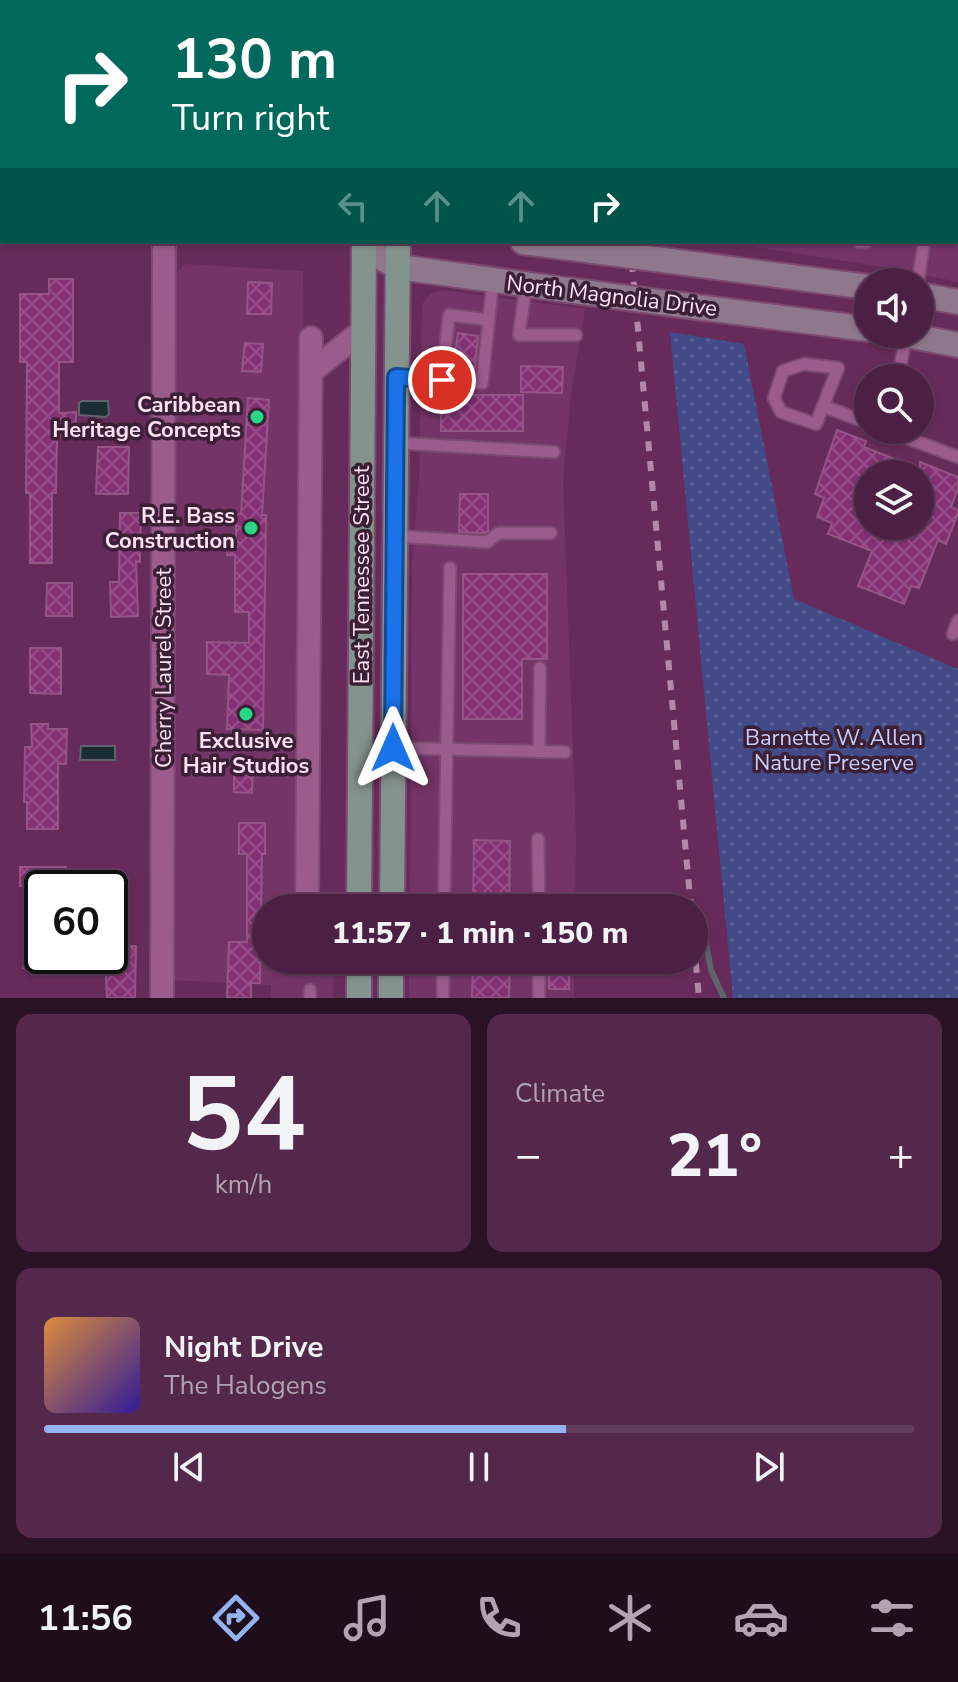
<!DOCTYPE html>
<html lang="en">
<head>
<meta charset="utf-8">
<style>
	:root { --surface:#4c2044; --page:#53284b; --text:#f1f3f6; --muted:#b2a3b2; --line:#633e5d; --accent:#95b2f1 }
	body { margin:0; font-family:"Nunito Sans",sans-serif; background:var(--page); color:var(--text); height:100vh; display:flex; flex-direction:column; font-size:30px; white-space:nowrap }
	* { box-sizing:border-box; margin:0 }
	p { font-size:26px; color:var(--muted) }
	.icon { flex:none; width:44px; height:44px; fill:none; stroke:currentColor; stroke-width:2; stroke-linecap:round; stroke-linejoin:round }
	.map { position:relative; height:998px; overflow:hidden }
	.panel { display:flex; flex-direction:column; gap:16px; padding:16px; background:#2a1225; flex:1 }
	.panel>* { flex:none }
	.top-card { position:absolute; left:0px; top:0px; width:958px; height:244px; box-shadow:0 2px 6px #0004,0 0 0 2px var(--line); background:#00695c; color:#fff; overflow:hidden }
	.tools { position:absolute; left:854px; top:268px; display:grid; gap:16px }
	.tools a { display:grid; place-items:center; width:80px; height:80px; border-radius:50%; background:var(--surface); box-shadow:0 2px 6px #0004,0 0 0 2px var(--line); font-size:40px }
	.speed { position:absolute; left:24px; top:870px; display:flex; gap:16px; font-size:40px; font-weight:700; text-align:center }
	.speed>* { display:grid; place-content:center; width:104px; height:104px; border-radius:50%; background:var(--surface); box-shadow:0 2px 6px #0004,0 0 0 2px var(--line); line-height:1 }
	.speed .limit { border:4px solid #111; border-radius:12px; background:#fff; color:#111 }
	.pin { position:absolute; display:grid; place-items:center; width:68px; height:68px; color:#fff; margin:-34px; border:4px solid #fff; border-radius:50%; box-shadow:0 2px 8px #0007 }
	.me { position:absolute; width:88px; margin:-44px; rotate:0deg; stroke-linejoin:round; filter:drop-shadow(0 0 6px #0008) }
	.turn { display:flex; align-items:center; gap:28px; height:168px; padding:0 40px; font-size:36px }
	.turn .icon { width:104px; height:104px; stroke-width:2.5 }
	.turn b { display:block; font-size:56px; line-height:68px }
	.lanes { display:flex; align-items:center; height:76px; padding:0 40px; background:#0003; justify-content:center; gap:40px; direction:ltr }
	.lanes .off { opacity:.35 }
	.big { font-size:60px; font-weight:800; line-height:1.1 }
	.panel .tile { flex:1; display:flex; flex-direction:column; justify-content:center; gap:12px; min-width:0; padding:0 28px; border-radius:16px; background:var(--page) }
	.panel .dial { align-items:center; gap:0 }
	.dial b { font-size:104px; line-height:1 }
	.song { display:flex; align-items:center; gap:24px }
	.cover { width:96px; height:96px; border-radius:12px; background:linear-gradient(135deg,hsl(30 70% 55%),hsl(250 70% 35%)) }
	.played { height:8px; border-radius:4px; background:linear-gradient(90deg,var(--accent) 60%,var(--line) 60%) }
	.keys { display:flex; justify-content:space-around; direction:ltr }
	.heat { display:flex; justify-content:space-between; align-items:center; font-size:44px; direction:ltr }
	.panel .tiles { flex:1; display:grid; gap:16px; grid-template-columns:1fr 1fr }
	.tile:last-child { grid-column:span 2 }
	.trip { position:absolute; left:252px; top:894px; width:456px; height:80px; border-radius:40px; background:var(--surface); box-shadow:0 2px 6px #0004,0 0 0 2px var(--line); font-weight:800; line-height:80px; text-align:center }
	.dock { display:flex; height:128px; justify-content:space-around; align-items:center; background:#1e0d1b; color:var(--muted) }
	.dock .icon { width:56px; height:56px }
	.dock .active { color:var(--accent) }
	.dock b { font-size:36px; color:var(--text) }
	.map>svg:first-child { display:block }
	.built { fill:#753468 }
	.grass { fill:url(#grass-dots) }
	.water { fill:#192d32; stroke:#5e636c; stroke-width:2 }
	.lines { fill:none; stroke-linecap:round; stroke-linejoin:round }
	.stream { stroke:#5e636c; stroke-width:6 }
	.building { fill:url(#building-cross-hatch); stroke:#945585; stroke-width:2; fill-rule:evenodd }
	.lane-casing { stroke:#7c4971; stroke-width:15 }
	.street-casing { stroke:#7c4971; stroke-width:26 }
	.secondary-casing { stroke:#7c4971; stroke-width:28 }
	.primary-casing { stroke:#7c4971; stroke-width:28 }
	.lane { stroke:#9b5b8c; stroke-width:11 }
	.street { stroke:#9b5b8c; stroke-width:22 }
	.secondary { stroke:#8f778c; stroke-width:24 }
	.primary { stroke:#83938d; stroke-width:24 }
	.rail { stroke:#b488a9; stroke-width:6; stroke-dasharray:10 10; stroke-linecap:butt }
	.secondary-bridge-casing { stroke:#7c4971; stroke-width:28; stroke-linecap:butt }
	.secondary-bridge { stroke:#8f778c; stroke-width:24 }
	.route-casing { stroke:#114b97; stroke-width:20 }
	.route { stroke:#1a73e8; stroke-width:14 }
	.poi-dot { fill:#28d885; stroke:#3b2035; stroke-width:3 }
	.labels { text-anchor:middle; stroke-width:7; stroke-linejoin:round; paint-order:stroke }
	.street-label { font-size:22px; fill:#fee0f5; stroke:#3b2035 }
	.poi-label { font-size:22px; font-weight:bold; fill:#fee0f5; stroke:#3b2035; text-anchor:end }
	.park-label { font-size:22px; fill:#c4cdfd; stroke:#3b2035 }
</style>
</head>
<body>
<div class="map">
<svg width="958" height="998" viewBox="0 0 958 998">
	<defs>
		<pattern id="grass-dots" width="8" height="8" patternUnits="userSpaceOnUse" patternTransform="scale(2)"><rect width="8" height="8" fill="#424a88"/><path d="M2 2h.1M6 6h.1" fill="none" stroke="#5e6499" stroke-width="1.8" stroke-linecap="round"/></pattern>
		<pattern id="building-cross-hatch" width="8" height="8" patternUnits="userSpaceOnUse" patternTransform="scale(2)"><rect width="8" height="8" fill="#843173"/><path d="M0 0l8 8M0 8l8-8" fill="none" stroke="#964f88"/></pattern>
	</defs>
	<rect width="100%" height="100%" fill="#662b5a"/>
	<g class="built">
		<polygon points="711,0 958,0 958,282 896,269 724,242 956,242 956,2 711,2"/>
		<polygon points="188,264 303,271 299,908 266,908 266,960 315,960 334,971 333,998 271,998 271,985 170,980 176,274 183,265"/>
		<polygon points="442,290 585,309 571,394 563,480 576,835 575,908 410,908 412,562 419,481 422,304 430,294"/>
		<rect x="409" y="960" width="165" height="38"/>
	</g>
	<polygon class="grass" points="670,332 744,344 794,599 958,669 958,998 733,998"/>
	<g class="water">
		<polygon points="82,401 108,401 109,414 106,417 79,415 79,403"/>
		<polygon points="81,746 115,746 115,760 80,760"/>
	</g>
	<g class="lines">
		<polyline class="stream" points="701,917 711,970 724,998"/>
	</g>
	<g class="building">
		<polygon points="49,279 73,279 73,362 59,362 59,413 76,412 76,437 57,437 56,493 52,493 52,563 30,563 30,493 26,493 27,362 20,362 20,294 49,294"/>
		<polygon points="248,282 272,283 271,314 247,314"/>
		<polygon points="458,333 478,336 474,374 452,372"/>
		<polygon points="245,343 263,344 261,372 242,371"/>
		<polygon points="521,366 563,367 562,393 521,392"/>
		<polygon points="449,389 473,391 472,395 523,395 523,431 441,431 441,395 448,395"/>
		<polygon points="248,398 269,400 262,515 266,515 263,730 227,729 229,675 207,674 207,642 249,643 249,612 235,612 235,555 227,555 228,540 236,540 236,514 241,514"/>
		<path d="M 837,430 L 866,441 L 864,447 L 920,469 L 920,462 L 958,477 L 958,489 L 951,507 L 958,510 L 958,513 L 946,544 L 938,540 L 919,588 L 911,586 L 904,604 L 858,586 L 872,551 L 828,534 L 832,523 L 817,517 L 824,498 L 815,494 ZM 868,474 L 920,474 L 920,526 L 868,526 Z"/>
		<polygon points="98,447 129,447 128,494 96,494"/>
		<polygon points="460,494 488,494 488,531 484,533 459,532"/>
		<polygon points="120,513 141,513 140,562 136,561 138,616 111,617 110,582 119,582"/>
		<polygon points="463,574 547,574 547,659 522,659 522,719 463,719"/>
		<polygon points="47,583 72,583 72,616 46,616"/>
		<polygon points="30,648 61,648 61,694 30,693"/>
		<polygon points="31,724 48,724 48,729 67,729 66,764 58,764 58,829 27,829 27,802 24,802 25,747 32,747"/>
		<polygon points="234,757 253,758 252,793 234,792"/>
		<polygon points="239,823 265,823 265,854 262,854 260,983 251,983 251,998 227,998 229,942 247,942 247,854 239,854"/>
		<polygon points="474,840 510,841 509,906 473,906"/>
		<polygon points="20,867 66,867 66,888 42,888 42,895 24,895 24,886 20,886"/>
		<rect x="23" y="937" width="19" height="31"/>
		<polygon points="110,946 136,946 135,998 107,998 105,956 110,956"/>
		<polygon points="473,960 510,960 509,998 472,998"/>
		<rect x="549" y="960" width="20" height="29"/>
	</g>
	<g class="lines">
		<g class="lane-casing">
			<g id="lane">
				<polyline points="153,0 154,2"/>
				<polyline points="544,0 544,2"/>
				<polyline points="291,2 292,0"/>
				<polyline points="956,53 958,48"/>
				<polyline points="0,107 2,107"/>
				<polyline points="956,145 958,143"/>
				<polyline points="956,219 958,219"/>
				<polyline points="859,242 866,242"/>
				<polyline points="918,282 924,242"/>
				<polyline points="526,284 519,335 576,335"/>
				<polygon points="804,364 838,368 816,424 781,412 774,398 783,371"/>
				<polyline points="397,377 482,383 493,280"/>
				<polyline points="898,378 906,336"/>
				<polyline points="442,380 449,315 489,320"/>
				<polyline points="823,406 868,423"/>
				<polyline points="886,430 958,457"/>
				<polyline points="396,443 554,452"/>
				<polyline points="395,536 487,542 499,533 551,533"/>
				<polyline points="953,634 958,621"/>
				<polyline points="393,748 565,752"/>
				<polyline points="539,751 540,668"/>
				<polyline points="538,839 539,908"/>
				<polyline points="444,908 450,568"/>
				<polyline points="539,960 539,998"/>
				<polyline points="310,998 310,990"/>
				<polyline points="443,998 443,960"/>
			</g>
		</g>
		<g class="street-casing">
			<g id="street">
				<polyline points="330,0 364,2"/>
				<polyline points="234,2 238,0"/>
				<polyline points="311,372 363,330"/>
				<polyline points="307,908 311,338"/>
				<polyline points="162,998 164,242"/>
			</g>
		</g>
		<g class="secondary-casing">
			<g id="secondary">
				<polyline points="0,214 2,214"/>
				<polyline points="364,242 379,257 398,267 567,290"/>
				<polyline points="523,242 563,247"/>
				<polyline points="701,265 868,287"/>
				<polyline points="920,295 958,302"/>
				<polyline points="704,308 868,329"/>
				<polyline points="901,334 958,345"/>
			</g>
		</g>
		<g class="primary-casing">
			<g id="primary">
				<polyline points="364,2 364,0"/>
				<polyline points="402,2 402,0"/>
				<polyline points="359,908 364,242"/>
				<polyline points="392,908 398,242"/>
				<polyline points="359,998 359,960"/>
				<polyline points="391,998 391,960"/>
			</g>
		</g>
		<use href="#lane" class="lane"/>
		<use href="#street" class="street"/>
		<use href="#secondary" class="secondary"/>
		<use href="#primary" class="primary"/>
		<g class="rail">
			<polyline points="609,0 609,2"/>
			<polyline points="630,242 691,908"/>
			<polyline points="694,943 699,998"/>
		</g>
		<g class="secondary-bridge-casing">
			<g id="secondary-bridge">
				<polyline points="563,247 701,265"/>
				<polyline points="567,290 704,308"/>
			</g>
		</g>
		<use href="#secondary-bridge" class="secondary-bridge"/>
	</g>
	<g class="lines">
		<g class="route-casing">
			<polyline id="route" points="393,748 396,377 442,380"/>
		</g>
		<use href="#route" class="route"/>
	</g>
	<g class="poi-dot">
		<circle cx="257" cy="417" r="8"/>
		<circle cx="251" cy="528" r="8"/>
		<circle cx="246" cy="714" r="8"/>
	</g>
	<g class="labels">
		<g class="street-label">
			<text transform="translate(612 295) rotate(7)" y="8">North Magnolia Drive</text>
			<text transform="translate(361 575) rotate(-90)" y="8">East Tennessee Street</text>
			<text transform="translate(163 668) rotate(-90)" y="8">Cherry Laurel Street</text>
		</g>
		<g class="poi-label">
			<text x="241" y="412">Caribbean<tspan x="241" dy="25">Heritage Concepts</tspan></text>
			<text x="235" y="523">R.E. Bass<tspan x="235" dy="25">Construction</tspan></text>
			<text x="246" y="748" text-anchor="middle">Exclusive<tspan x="246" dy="25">Hair Studios</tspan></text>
		</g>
		<g class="park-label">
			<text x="834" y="745">Barnette W. Allen<tspan x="834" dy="25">Nature Preserve</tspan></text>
		</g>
	</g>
</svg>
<div class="tools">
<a><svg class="icon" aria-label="sound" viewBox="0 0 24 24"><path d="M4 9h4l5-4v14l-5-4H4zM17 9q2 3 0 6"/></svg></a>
<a><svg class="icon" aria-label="search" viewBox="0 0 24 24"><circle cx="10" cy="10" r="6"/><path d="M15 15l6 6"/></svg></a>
<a><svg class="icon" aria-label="layers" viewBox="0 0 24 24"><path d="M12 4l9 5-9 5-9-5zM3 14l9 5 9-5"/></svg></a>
</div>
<div class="speed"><div class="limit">60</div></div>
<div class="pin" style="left:442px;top:380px;background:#d93025"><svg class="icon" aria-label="arrive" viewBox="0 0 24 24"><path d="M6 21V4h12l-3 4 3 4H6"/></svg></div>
<svg class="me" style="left:393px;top:748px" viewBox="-20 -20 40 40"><path d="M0-17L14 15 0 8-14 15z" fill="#1a73e8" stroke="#fff" stroke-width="4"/></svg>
<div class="trip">11:57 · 1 min · 150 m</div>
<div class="top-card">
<div class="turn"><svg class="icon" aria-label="right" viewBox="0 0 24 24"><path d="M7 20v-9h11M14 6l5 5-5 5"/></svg><div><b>130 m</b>Turn right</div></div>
<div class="lanes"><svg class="icon off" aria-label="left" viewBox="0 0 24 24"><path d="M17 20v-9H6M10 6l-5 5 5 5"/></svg><svg class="icon off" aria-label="ahead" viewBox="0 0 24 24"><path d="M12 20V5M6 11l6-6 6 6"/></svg><svg class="icon off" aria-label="ahead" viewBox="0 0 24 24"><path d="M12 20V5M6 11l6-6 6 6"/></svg><svg class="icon" aria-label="right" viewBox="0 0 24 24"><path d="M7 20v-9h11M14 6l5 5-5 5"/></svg></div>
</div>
</div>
<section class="panel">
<div class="tiles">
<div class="tile dial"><b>54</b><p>km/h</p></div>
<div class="tile"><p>Climate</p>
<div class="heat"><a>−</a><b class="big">21°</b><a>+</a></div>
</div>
<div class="tile">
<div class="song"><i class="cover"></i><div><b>Night Drive</b><p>The Halogens</p></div></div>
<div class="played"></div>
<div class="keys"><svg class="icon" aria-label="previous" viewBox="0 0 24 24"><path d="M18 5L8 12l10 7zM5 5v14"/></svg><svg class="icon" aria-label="pause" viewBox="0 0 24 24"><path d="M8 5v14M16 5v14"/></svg><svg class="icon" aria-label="next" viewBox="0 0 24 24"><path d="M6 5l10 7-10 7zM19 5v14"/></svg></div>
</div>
</div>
</section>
<nav class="dock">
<b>11:56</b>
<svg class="icon active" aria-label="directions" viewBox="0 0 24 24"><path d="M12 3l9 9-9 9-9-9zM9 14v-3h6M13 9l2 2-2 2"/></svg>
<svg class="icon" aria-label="music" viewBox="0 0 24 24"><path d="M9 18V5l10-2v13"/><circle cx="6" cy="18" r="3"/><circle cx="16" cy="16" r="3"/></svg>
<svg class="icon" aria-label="phone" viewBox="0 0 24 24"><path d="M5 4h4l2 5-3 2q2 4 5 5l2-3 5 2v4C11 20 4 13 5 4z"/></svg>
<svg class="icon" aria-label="climate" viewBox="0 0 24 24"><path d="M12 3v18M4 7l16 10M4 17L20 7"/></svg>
<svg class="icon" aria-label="car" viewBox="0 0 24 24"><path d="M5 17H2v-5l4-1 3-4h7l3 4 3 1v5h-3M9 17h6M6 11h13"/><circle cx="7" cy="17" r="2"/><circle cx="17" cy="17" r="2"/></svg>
<svg class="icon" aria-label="filters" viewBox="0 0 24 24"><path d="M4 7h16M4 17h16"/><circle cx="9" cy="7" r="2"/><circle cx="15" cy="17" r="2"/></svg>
</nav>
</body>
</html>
